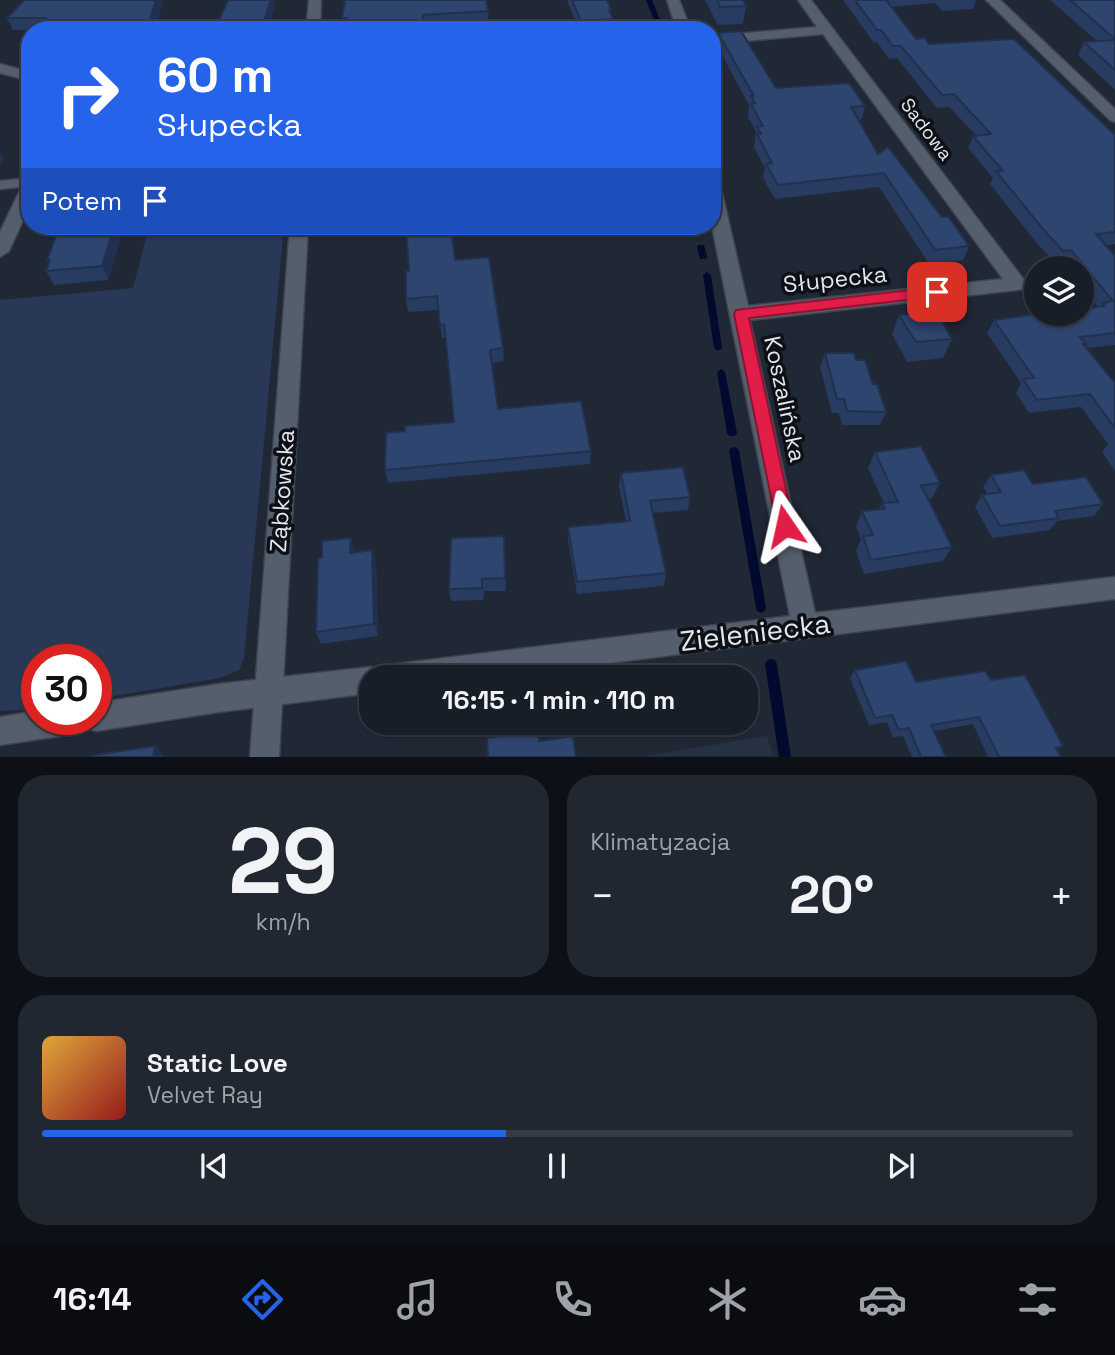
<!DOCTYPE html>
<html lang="pl">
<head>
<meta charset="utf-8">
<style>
	:root { --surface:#181e28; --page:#212730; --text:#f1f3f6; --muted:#9fa2a8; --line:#363c45; --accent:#2563eb }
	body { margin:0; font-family:"Space Grotesk",sans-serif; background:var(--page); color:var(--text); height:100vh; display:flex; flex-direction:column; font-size:26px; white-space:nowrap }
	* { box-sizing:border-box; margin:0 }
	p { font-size:23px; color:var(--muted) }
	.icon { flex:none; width:38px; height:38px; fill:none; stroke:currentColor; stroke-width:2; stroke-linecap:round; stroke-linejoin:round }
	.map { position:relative; height:757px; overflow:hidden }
	.details { display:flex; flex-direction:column; gap:18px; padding:18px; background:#0d1016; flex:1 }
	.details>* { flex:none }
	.hud { position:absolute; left:21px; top:21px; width:700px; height:214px; border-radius:28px; box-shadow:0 2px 5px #0004,0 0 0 2px var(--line); background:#2563eb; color:#fff; overflow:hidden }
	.tools { position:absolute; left:1024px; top:256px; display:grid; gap:14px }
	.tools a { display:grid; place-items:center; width:70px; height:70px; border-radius:50%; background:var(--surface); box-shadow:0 2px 5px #0004,0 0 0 2px var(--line); font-size:35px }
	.speed { position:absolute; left:21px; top:644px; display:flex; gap:14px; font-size:35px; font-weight:700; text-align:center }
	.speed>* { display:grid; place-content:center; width:91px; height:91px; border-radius:50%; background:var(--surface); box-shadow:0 2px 5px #0004,0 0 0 2px var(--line); line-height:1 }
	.speed .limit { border:10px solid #d22; background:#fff; color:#111 }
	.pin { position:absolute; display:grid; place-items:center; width:60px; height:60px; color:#fff; margin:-30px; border-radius:14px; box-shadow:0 4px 10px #0006 }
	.me { position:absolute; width:77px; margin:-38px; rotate:349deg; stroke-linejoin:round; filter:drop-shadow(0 0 5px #0008) }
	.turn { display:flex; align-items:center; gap:24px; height:147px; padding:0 21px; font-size:32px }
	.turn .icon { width:91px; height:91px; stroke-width:2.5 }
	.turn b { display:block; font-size:49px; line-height:60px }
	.then { display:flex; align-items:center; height:66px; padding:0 21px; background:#0003; gap:14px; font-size:26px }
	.big { font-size:52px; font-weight:700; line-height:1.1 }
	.details .tile { flex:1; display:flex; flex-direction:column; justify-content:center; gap:10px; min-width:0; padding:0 24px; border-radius:28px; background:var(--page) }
	.details .dial { align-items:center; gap:0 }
	.dial b { font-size:91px; line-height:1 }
	.song { display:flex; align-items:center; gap:21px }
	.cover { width:84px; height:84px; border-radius:10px; background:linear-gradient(135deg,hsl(40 70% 55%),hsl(0 70% 35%)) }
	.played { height:7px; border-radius:4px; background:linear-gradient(90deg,var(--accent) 45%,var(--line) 45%) }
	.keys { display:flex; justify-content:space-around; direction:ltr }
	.heat { display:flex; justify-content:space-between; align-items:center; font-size:38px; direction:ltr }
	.details .tiles { flex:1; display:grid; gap:18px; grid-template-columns:1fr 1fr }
	.tile:last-child { grid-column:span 2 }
	.trip { position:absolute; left:359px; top:665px; width:399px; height:70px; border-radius:28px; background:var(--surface); box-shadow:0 2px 5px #0004,0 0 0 2px var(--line); font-weight:700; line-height:70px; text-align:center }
	.tabs { display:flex; height:112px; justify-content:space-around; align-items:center; background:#0a0c10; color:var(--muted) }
	.tabs .icon { width:49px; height:49px }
	.tabs .current { color:var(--accent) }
	.tabs b { font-size:32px; color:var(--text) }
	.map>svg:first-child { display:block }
	.built { fill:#273144 }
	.green { fill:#283856 }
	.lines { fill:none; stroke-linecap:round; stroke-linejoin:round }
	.stream { fill:#00092e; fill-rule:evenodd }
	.lane-casing { stroke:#3e434f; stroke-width:3 }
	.street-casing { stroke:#3e434f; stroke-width:3 }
	.secondary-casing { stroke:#3e434f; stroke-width:3 }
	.lane { fill:#555e6d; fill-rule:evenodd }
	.street { fill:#555e6d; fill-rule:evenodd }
	.secondary { fill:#555e6d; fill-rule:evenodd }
	.wall { fill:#283b60 }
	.shaded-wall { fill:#20304e }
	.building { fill:#2e4570; stroke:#20304e; stroke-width:2 }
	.route { fill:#e11d48; stroke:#92132f; stroke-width:2 }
	.labels { text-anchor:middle; stroke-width:7; stroke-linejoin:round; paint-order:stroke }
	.far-street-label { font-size:19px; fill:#e1e6ef; stroke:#0d1016 }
	.street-label { font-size:23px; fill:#e1e6ef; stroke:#0d1016 }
	.near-street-label { font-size:28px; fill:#e1e6ef; stroke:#0d1016 }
</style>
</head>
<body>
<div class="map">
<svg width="1115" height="757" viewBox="0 0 1115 757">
	<rect width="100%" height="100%" fill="#202835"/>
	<polygon class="built" points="767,736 773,756 646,756"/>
	<polygon class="green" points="149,226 284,226 244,658 239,670 220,678 96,699 96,660 37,660 37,709 0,711 0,300 133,288"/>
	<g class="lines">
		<g class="stream">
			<polygon points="646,0 652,0 664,30 658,30"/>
			<polygon points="694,226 702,226 704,234 703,236 697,236"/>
			<polygon points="698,245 704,245 707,257 706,259 700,259 697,247"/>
			<polygon points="707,272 711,275 722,348 718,351 714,348 703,275"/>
			<polygon points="721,369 725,372 737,433 735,436 729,436 727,433 717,372"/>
			<polygon points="734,447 737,448 739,451 766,608 765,611 761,613 757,611 756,608 729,451 731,448"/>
			<polygon points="771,659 775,660 777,664 791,757 779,757 765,664 767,660"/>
		</g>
		<g class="lane-casing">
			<polygon id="lane" points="30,178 30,186 0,189 0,181"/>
		</g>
		<g class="street-casing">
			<g id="street">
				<polygon points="667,0 679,0 691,30 677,30"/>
				<polygon points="798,0 811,0 1027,284 1024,289 1017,290 750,320 815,613 1115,577 1115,599 499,677 371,677 371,693 219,712 96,731 90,729 80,733 0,745 0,717 37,711 37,719 96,719 96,703 219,684 371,667 381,671 383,676 386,668 396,664 790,616 712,226 712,179 720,184 748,306 1003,279 823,34 712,44 712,36 817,27"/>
				<polygon points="986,0 1000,0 1115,109 1115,122 1110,120"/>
				<polygon points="0,64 30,72 30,81 0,73"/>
				<polygon points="30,181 30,205 9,251 0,257 0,232 22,186"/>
			</g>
		</g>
		<g class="secondary-casing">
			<g id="secondary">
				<polygon points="309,0 321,0 320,30 306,30"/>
				<polygon points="290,226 308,226 279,757 250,757"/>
			</g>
		</g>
		<use href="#lane" class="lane"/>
		<use href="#street" class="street"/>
		<use href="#secondary" class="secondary"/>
	</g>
	<g class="wall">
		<polygon points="24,0 163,0 155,30 13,30 7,18"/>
		<polygon points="228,0 273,0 275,7 267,30 214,30"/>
		<polygon points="567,0 607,0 613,19 612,30 579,30"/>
		<polygon points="705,0 743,0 746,6 743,24 718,25"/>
		<polygon points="843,0 976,0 973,9 942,11 935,3 891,7 916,39 929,44 1115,135 1115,244 1106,246 1115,256 1115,345 1087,348 1115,383 1115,471 1102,452 1108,444 1081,407 1029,413 1016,393 1021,383 987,333 994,320 1098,307 1082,286 1082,268 1067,268 1064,264 1056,264 1035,241 990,184 993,178 968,148 973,136 976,135 949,107 937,108 897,58 889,59 877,42 874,43"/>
		<polygon points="1050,0 1115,0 1115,90 1078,55 1084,42 1097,41"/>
		<polygon points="488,11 489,24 424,28 424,30 344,30 342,18"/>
		<polygon points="718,33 776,88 865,106 862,119 858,120 878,154 942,217 969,246 963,260 929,264 879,187 775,199 763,178 765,168 754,148 756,132 748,117 749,105 717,46"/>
		<polygon points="124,226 108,280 54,285 46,271 49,264 47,260"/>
		<polygon points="638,226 675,226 674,234 639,234"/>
		<polygon points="455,260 503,348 504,361 492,363 498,409 591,451 590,464 388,483 385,470 405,431 454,422 445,338 442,338 438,310 408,312 406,299"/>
		<polygon points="899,315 952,339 943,358 907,362 892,334"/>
		<polygon points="825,353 856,360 873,384 886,412 880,425 842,425 839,413 832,413 820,367"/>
		<polygon points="875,452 940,483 932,498 928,499 952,547 943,561 864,574 856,551 861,539 856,526 862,511 879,510 882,503 884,503 868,468"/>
		<polygon points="621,473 690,497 688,510 653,513 666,573 664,586 577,594 568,540 568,527 626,521 619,486"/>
		<polygon points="991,475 1033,484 1103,504 1094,516 1057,521 1050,530 992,538 975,507 982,495 988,495 983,487"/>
		<polygon points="505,549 506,591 484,591 483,600 451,601 449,589"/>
		<polygon points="372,550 376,563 378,636 321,644 316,632 355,551 355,553"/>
		<polygon points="855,670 916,682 991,680 1057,751 1061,757 988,757 973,724 934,731 946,757 912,757 903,736 893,737 887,722 869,725 850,678"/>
	</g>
	<g class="shaded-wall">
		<polygon points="156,0 163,0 155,30 147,30"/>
		<polygon points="271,0 273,0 275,7 267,30 263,30 262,26"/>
		<polygon points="0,151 4,158 0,166"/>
		<polygon points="114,226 124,226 108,280 102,266"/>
		<polygon points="504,536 505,549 506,591 505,578"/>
		<polygon points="351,538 355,551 354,566 350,553"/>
		<polygon points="372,550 376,563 378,636 374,624"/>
		<polygon points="155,746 165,757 153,757"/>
	</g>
	<g class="building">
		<polygon points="24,0 156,0 147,30 39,30 46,18 7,18"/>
		<polygon points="228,0 271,0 262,26 255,27 254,30 214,30"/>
		<polygon points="345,0 486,0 488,11 423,15 423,30 347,30 347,18 342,18"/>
		<polygon points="572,0 607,0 611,9 609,10 613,19 581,21"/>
		<polygon points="717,0 743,0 746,6 720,7"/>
		<polygon points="855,0 886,0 916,39 925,38 929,44 1014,39 1115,135 1115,232 1096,234 1115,256 1115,333 1080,337 1086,344 1083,344 1115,383 1115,428 1090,394 1037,400 1023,379 1034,378 994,320 1045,313 1082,313 1082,309 1105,306 1103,303 1113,301 1071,250 1063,251 1042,228 996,171 1003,171 973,136 991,134 954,94 942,95 901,46 893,46 881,30 877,30"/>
		<polygon points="1070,0 1115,0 1115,39"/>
		<polygon points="741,31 776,88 849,83 865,106 851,107 878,154 888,147 942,217 948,216 969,246 935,250 884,173 778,185 766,164 772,163 757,134 761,134 757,127 763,126 751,104 755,103 751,96 754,96 718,33"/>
		<polygon points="1115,40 1115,70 1084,42"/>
		<polygon points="60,226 114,226 102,266 46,271 50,260 47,260"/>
		<polygon points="422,226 451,226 455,260 489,257 503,348 490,350 498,409 581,401 591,451 385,470 386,433 405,431 405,426 454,422 444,324 440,325 437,296 406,299 406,271 409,271 406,227"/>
		<polygon points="936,311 952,339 916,342 899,315"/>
		<polygon points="825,353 854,353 856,360 865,360 873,384 877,384 886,412 847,411 844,399 837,399"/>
		<polygon points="921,446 940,483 921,485 952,547 871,560 863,536 873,535 862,511 885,509 882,503 898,502 875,452"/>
		<polygon points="683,467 690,497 650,501 666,573 577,582 568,527 630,521 621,473"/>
		<polygon points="1024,470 1033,484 1086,477 1103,504 1055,511 1059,518 1000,526 982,495 1001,492 991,475"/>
		<polygon points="504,536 505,578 482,579 482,588 449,589 451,538"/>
		<polygon points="351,538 350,553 372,550 374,624 316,632 318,558 322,557 322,541"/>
		<polygon points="906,661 916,682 985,671 991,680 1025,675 1063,746 1056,748 1061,757 999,757 979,717 931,725 946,757 921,757 909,728 899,730 892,715 875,718 855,670"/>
		<polygon points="538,731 539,741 573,736 576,757 488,757 487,738"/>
		<polygon points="155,746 153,757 93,757 93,755"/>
	</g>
	<polygon class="route" points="937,287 945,292 942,296 749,318 794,526 791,532 785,534 778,532 734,314 736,310"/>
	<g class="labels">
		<g class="far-street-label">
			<text transform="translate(927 129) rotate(53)" y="7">Sadowa</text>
		</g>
		<g class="street-label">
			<text transform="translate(835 279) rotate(-6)" y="8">Słupecka</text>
			<text transform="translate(785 399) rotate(78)" y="8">Koszalińska</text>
			<text transform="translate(282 491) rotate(-86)" y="8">Ząbkowska</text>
		</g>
		<g class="near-street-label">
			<text transform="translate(755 632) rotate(-7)" y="10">Zieleniecka</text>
		</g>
	</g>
</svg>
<div class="tools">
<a><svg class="icon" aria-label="layers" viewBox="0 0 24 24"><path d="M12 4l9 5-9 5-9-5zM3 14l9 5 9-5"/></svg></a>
</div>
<div class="speed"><div class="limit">30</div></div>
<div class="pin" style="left:937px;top:292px;background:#d93025"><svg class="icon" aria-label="arrive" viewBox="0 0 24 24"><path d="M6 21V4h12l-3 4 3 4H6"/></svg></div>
<svg class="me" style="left:785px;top:526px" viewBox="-20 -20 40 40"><path d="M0-17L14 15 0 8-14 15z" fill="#e11d48" stroke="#fff" stroke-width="4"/></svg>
<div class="trip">16:15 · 1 min · 110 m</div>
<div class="hud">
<div class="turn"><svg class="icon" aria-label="right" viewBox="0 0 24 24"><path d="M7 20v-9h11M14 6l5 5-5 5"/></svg><div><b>60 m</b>Słupecka</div></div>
<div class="then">Potem<svg class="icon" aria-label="arrive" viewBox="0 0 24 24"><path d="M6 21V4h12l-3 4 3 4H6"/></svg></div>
</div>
</div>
<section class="details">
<div class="tiles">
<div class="tile dial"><b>29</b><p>km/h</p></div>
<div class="tile"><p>Klimatyzacja</p>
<div class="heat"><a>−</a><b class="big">20°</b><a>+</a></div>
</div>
<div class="tile">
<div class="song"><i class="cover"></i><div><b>Static Love</b><p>Velvet Ray</p></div></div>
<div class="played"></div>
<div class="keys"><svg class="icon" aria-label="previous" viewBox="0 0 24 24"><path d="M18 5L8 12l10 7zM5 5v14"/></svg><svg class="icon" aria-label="pause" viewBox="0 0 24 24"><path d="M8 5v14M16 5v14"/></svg><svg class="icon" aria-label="next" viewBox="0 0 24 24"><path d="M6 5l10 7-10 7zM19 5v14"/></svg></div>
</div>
</div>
</section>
<nav class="tabs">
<b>16:14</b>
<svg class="icon current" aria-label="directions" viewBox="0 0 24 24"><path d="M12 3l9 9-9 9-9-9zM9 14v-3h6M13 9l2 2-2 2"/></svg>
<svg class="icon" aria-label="music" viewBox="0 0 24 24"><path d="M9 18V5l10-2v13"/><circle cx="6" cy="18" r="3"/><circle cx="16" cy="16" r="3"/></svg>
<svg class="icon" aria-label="phone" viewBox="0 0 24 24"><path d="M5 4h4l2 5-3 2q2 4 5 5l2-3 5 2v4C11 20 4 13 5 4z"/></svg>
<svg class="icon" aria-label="climate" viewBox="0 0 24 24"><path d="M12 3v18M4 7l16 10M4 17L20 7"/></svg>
<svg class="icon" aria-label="car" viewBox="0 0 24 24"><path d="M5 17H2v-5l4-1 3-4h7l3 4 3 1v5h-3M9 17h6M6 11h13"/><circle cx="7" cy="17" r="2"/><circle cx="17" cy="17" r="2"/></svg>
<svg class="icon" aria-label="filters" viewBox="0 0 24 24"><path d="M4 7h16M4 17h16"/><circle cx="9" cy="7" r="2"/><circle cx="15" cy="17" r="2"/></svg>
</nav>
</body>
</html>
